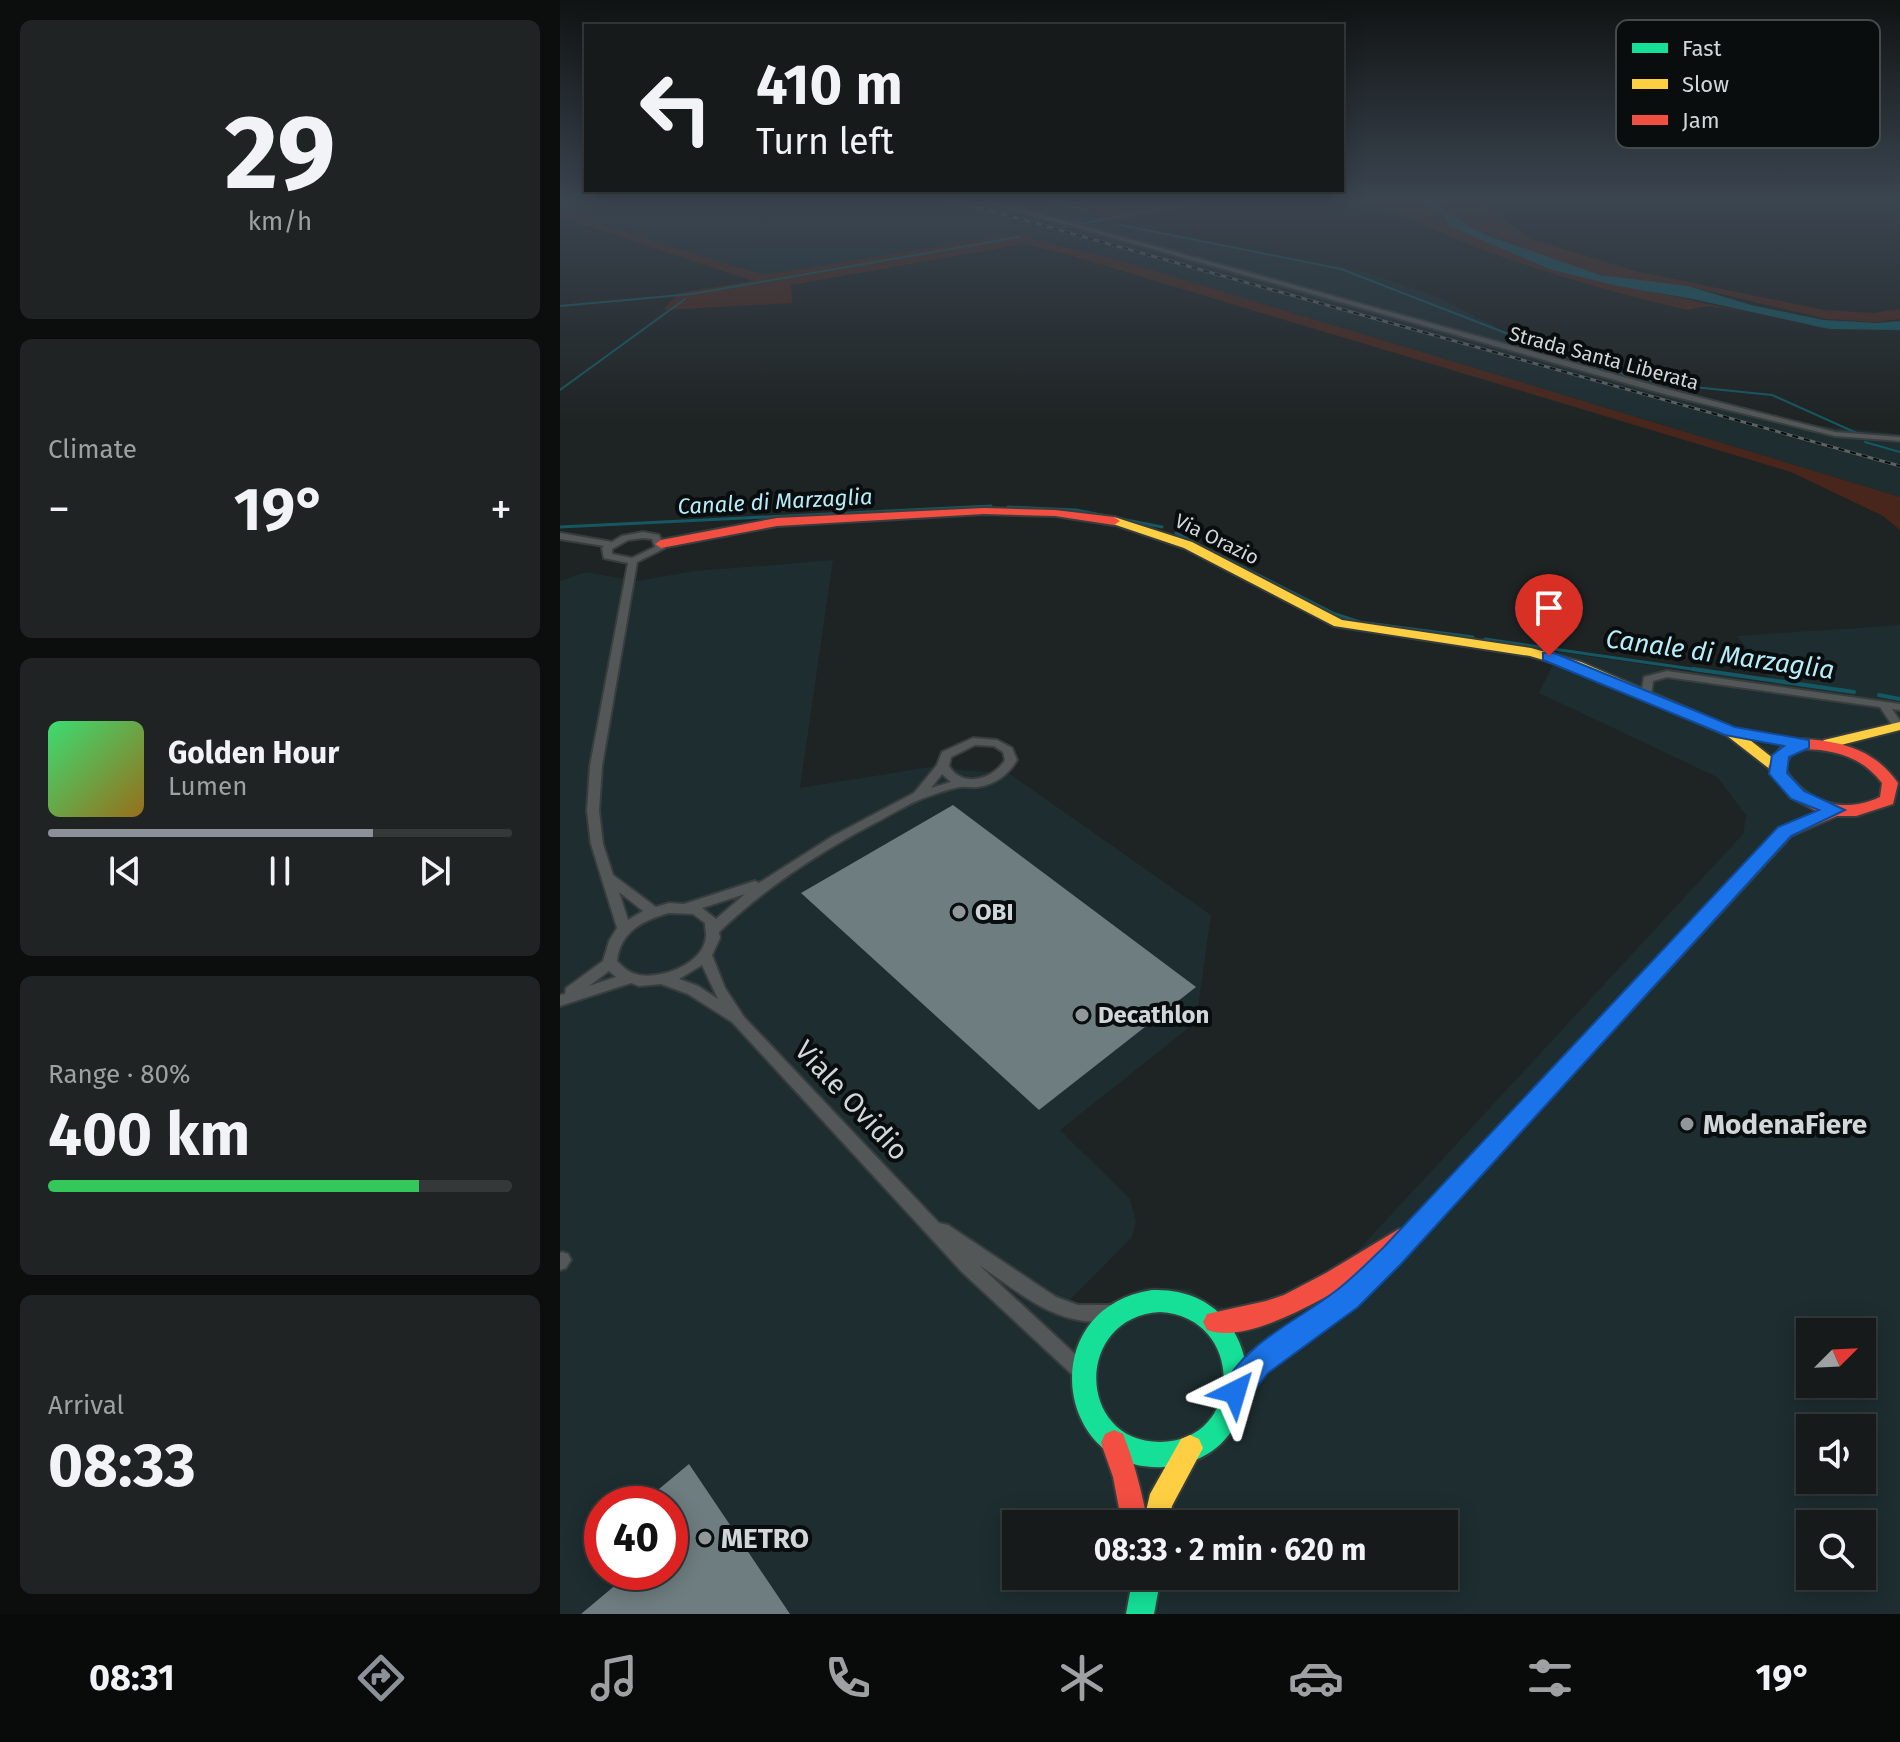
<!DOCTYPE html>
<html lang="en">
<head>
<meta charset="utf-8">
<style>
	:root { --surface:#161a1a; --page:#1f2323; --text:#f1f3f6; --muted:#9ea1a2; --line:#353839; --accent:#8c9099 }
	body { margin:0; font-family:"Fira Sans",sans-serif; background:var(--page); color:var(--text); height:100vh; display:flex; flex-direction:column; font-size:30px; white-space:nowrap }
	* { box-sizing:border-box; margin:0 }
	p { font-size:26px; color:var(--muted) }
	.icon { flex:none; width:44px; height:44px; fill:none; stroke:currentColor; stroke-width:2; stroke-linecap:round; stroke-linejoin:round }
	.map { position:relative; flex:1; overflow:hidden }
	.drawer { display:flex; flex-direction:column; gap:20px; padding:20px; background:#0c0e0e; width:560px }
	.drawer>* { flex:none }
	.guide { position:absolute; left:24px; top:24px; width:760px; height:168px; border-radius:0px; box-shadow:0 4px 20px #0003,0 0 0 2px var(--line); background:#161a1a; color:var(--text); overflow:hidden }
	.needle { width:52px; rotate:66deg }
	.buttons { position:absolute; left:1236px; top:1318px; display:grid; gap:16px }
	.buttons a { display:grid; place-items:center; width:80px; height:80px; border-radius:0px; background:var(--surface); box-shadow:0 4px 20px #0003,0 0 0 2px var(--line); font-size:40px }
	.speed { position:absolute; left:24px; top:1486px; display:flex; gap:16px; font-size:40px; font-weight:700; text-align:center }
	.speed>* { display:grid; place-content:center; width:104px; height:104px; border-radius:50%; background:var(--surface); box-shadow:0 4px 20px #0003,0 0 0 2px var(--line); line-height:1 }
	.speed .limit { border:12px solid #d22; background:#fff; color:#111 }
	.pin { position:absolute; display:grid; place-items:center; width:68px; height:68px; color:#fff; margin:-82px -34px; border-radius:50% 50% 50% 0; rotate:-45deg; box-shadow:0 0 8px #0007 }
	.pin .icon { rotate:45deg }
	.me { position:absolute; width:88px; margin:-44px; rotate:40deg; stroke-linejoin:round; filter:drop-shadow(0 0 6px #0008) }
	.turn { display:flex; align-items:center; gap:28px; height:168px; padding:0 40px; font-size:36px }
	.turn .icon { width:104px; height:104px; stroke-width:2.5 }
	.turn b { display:block; font-size:56px; line-height:68px }
	.big { font-size:60px; font-weight:700; line-height:1.1 }
	.drawer .tile { flex:1; display:flex; flex-direction:column; justify-content:center; gap:12px; min-width:0; padding:0 28px; border-radius:12px; background:var(--page) }
	.drawer .dial { align-items:center; gap:0 }
	.dial b { font-size:104px; line-height:1 }
	.song { display:flex; align-items:center; gap:24px }
	.cover { width:96px; height:96px; border-radius:12px; background:linear-gradient(135deg,hsl(140 70% 55%),hsl(40 70% 35%)) }
	.played { height:8px; border-radius:4px; background:linear-gradient(90deg,var(--accent) 70%,var(--line) 70%) }
	.keys { display:flex; justify-content:space-around; direction:ltr }
	.heat { display:flex; justify-content:space-between; align-items:center; font-size:44px; direction:ltr }
	.charge { height:12px; border-radius:6px; background:linear-gradient(90deg,#34c759 80%,var(--line) 0) }
	.trip { position:absolute; left:442px; top:1510px; width:456px; height:80px; border-radius:0px; background:var(--surface); box-shadow:0 4px 20px #0003,0 0 0 2px var(--line); font-weight:700; line-height:80px; text-align:center }
	.tab-bar { display:flex; height:128px; justify-content:space-around; align-items:center; background:#090a0a; color:var(--muted) }
	.tab-bar .icon { width:56px; height:56px }
	.tab-bar .selected { color:var(--accent) }
	.tab-bar b { font-size:36px; color:var(--text) }
	main { display:flex; flex:1; min-height:0 }
	.map>svg:first-child { display:block }
	.built { fill:#1d2d30; fill-rule:evenodd }
	.green { fill:#49261b }
	.water { fill:#145863 }
	.lines { fill:none; stroke-linecap:round; stroke-linejoin:round }
	.stream-far2 { stroke:#145863; stroke-width:2 }
	.stream-far1 { stroke:#145863; stroke-width:3 }
	.stream { stroke:#145863; stroke-width:4 }
	.building { fill:#6e7d80 }
	.street-casing { stroke:#383d3d; stroke-width:4 }
	.fast-casing { stroke:#383d3d; stroke-width:4 }
	.slow-casing { stroke:#383d3d; stroke-width:4 }
	.jam-casing { stroke:#383d3d; stroke-width:4 }
	.street { fill:#535758; fill-rule:evenodd }
	.fast { fill:#16e098; fill-rule:evenodd }
	.slow { fill:#ffcf43; fill-rule:evenodd }
	.jam { fill:#f24e42; fill-rule:evenodd }
	.rail-casing { stroke:#5f6262; stroke-width:3 }
	.rail { stroke:#090d0e; stroke-width:2; stroke-dasharray:6; stroke-linecap:butt }
	.route { fill:#1a73e8; stroke:#114b97; stroke-width:2 }
	.poi-dot { fill:#929899; stroke:#090d0e; stroke-width:3 }
	.labels { text-anchor:middle; stroke-width:8; stroke-linejoin:round; paint-order:stroke }
	.far-street-label { font-size:20px; fill:#d1d7d8; stroke:#090d0e }
	.far-water-label { font-size:22px; font-style:italic; fill:#b5eefa; stroke:#090d0e }
	.poi-label { font-size:24px; font-weight:bold; fill:#d1d7d8; stroke:#090d0e; text-anchor:start }
	.water-label { font-size:26px; font-style:italic; fill:#b5eefa; stroke:#090d0e }
	.near-street-label { font-size:28px; fill:#d1d7d8; stroke:#090d0e }
	.near-poi-label { font-size:28px; font-weight:bold; fill:#d1d7d8; stroke:#090d0e; text-anchor:start }
	.key { fill:#090d0e; stroke:#454a4b; stroke-width:2 }
	.key-label { font-size:22px; fill:#d1d7d8 }
</style>
</head>
<body>
<main>
<section class="drawer">
<div class="tile dial"><b>29</b><p>km/h</p></div>
<div class="tile"><p>Climate</p>
<div class="heat"><a>−</a><b class="big">19°</b><a>+</a></div>
</div>
<div class="tile">
<div class="song"><i class="cover"></i><div><b>Golden Hour</b><p>Lumen</p></div></div>
<div class="played"></div>
<div class="keys"><svg class="icon" aria-label="previous" viewBox="0 0 24 24"><path d="M18 5L8 12l10 7zM5 5v14"/></svg><svg class="icon" aria-label="pause" viewBox="0 0 24 24"><path d="M8 5v14M16 5v14"/></svg><svg class="icon" aria-label="next" viewBox="0 0 24 24"><path d="M6 5l10 7-10 7zM19 5v14"/></svg></div>
</div>
<div class="tile"><p>Range · 80%</p><b class="big">400 km</b><div class="charge"></div></div>
<div class="tile"><p>Arrival</p><b class="big">08:33</b></div>
</section>
<div class="map">
<svg width="1340" height="1614" viewBox="0 0 1340 1614">
	<rect width="100%" height="100%" fill="#1e2323"/>
	<g class="built">
		<polygon points="0,199 502,199 522,204 546,221 805,272 877,297 995,357 1028,367 1253,425 1340,434 1340,497 562,261 455,234 204,275 0,212"/>
		<path d="M 273,560 L 240,788 L 369,767 L 450,774 L 651,915 L 636,1022 L 500,1130 L 570,1199 L 576,1221 L 572,1237 L 508,1302 L 527,1307 L 552,1302 L 586,1287 L 630,1289 L 652,1304 L 678,1311 L 697,1310 L 724,1298 L 791,1258 L 1183,834 L 1186,815 L 1157,777 L 979,693 L 999,652 L 1213,683 L 1177,636 L 1340,625 L 1340,1614 L 0,1614 L 0,581 L 26,572 L 76,581 L 135,571 ZM 1250,1332 L 1302,1332 L 1302,1384 L 1250,1384 ZM 1250,1428 L 1302,1428 L 1302,1480 L 1250,1480 ZM 42,1504 L 110,1504 L 110,1572 L 42,1572 ZM 456,1524 L 884,1524 L 884,1576 L 456,1576 ZM 1250,1524 L 1302,1524 L 1302,1576 L 1250,1576 Z"/>
	</g>
	<g class="green">
		<polygon points="499,199 547,205 607,199 657,199 636,208 546,221 522,204"/>
		<path d="M 810,199 L 858,199 C 867,211 885,210 890,226 L 989,269 L 1189,313 L 1148,306 L 1127,310 C 1017,284 909,252 810,199 Z"/>
		<polygon points="871,199 917,199 971,239 1075,271 1264,310 1313,313 1340,309 1340,319 1316,322 1266,319 1128,286 1056,278 1015,269 910,227"/>
		<polygon points="0,212 204,275 455,234 562,261 1340,497 1340,530 1323,516 1231,472 509,255 464,244 231,285 232,303 103,310 119,293 193,281 0,217"/>
	</g>
	<polygon class="water" points="858,199 871,199 910,227 929,236 1040,275 1128,286 1191,305 1264,320 1317,323 1340,321 1340,330 1269,329 1133,299 1058,286 989,269 889,226 885,216"/>
	<g class="lines">
		<g class="stream-far2">
			<polyline points="484,199 527,210"/>
			<polyline points="561,225 781,269 1028,365 1104,384 1212,395 1299,434"/>
			<polyline points="504,227 649,199"/>
			<polyline points="0,306 132,294 459,237"/>
			<polyline points="0,390 125,299"/>
			<polyline points="1305,442 1340,452"/>
		</g>
		<g class="stream-far1">
			<polyline points="448,507 516,510 602,527"/>
			<polyline points="0,527 431,506"/>
			<polyline points="616,533 775,614 800,622 913,637"/>
			<polyline points="925,639 1146,671"/>
		</g>
		<g class="stream">
			<polyline points="1133,669 1294,692"/>
			<polyline points="1319,695 1340,699"/>
		</g>
	</g>
	<g class="building">
		<polygon points="393,805 636,987 479,1110 241,893"/>
		<polygon points="129,1464 230,1614 21,1614 58,1583 51,1572 110,1572 110,1504 81,1504"/>
	</g>
	<g class="lines">
		<g class="street-casing">
			<g id="street">
				<polygon points="417,199 424,199 1114,391 1275,432 1340,437 1340,441 1275,436 1108,395"/>
				<path d="M 83,532 L 99,535 L 105,548 L 77,562 L 42,766 L 39,811 L 43,844 L 53,875 L 96,907 L 109,903 L 124,904 L 195,881 L 199,883 L 273,836 L 354,793 L 377,765 L 382,752 L 413,738 L 437,740 L 452,748 L 457,760 C 448,775 436,784 418,787 C 412,788 406,786 400,787 C 388,789 375,794 364,798 C 347,804 331,815 315,823 C 258,853 205,888 159,932 L 160,938 L 152,955 L 165,988 L 184,1017 L 379,1223 L 388,1225 L 496,1297 L 518,1305 L 555,1305 L 561,1308 L 564,1314 L 561,1320 C 553,1323 545,1322 536,1322 C 489,1321 456,1290 419,1265 L 529,1367 L 532,1373 L 529,1379 L 523,1382 L 517,1379 L 402,1272 L 172,1022 L 128,994 L 101,984 L 79,986 L 71,983 L 0,1006 L 0,995 L 5,994 L 6,988 L 43,961 L 49,941 L 57,928 L 31,844 L 27,811 L 30,766 L 68,563 L 44,558 L 42,548 L 44,546 L 0,539 L 0,533 L 52,542 L 62,536 ZM 83,538 L 92,539 L 95,547 L 72,558 L 52,554 L 52,549 L 68,540 ZM 415,745 L 434,746 L 443,752 L 445,760 C 433,780 402,788 389,766 L 391,757 ZM 382,774 L 391,782 L 371,788 ZM 59,892 L 83,911 L 68,920 ZM 185,894 L 156,919 L 142,908 ZM 109,913 L 133,914 L 145,923 C 145,927 146,932 146,936 C 144,964 102,979 79,975 C 69,973 64,968 57,961 C 60,932 83,920 109,913 ZM 142,965 L 158,999 L 138,986 L 119,979 ZM 49,971 L 56,977 L 29,986 Z"/>
				<polygon points="1107,671 1340,704 1340,710 1332,709 1340,721 1340,729 1334,728 1320,707 1107,677 1093,681 1091,695 1086,698 1082,697 1081,695 1084,677"/>
				<polygon points="1171,729 1243,741 1249,744 1243,747 1167,734 1165,732 1167,730"/>
				<polygon points="2,1252 8,1254 11,1260 6,1268 0,1270 0,1253"/>
			</g>
		</g>
		<g class="fast-casing">
			<g id="fast">
				<path d="M 592,1290 C 712,1285 721,1460 604,1467 C 495,1474 473,1308 592,1290 ZM 600,1312 C 686,1317 684,1442 600,1442 C 516,1442 514,1317 600,1312 Z"/>
				<polygon points="573,1576 601,1576 594,1614 566,1614"/>
			</g>
		</g>
		<g class="slow-casing">
			<g id="slow">
				<polygon points="554,517 632,542 782,620 971,648 1021,662 1176,729 1224,767 1221,770 1211,770 1166,735 1011,668 970,656 774,626 624,548 550,523 548,521"/>
				<polygon points="1340,722 1340,730 1269,748 1261,743 1264,740"/>
				<polygon points="1048,1015 1055,1018 1058,1023 1055,1028 840,1263 796,1306 707,1372 684,1401 675,1404 666,1401 663,1392 666,1383 689,1354 780,1290 824,1249 1041,1018"/>
				<polygon points="630,1435 639,1439 643,1448 612,1506 609,1524 583,1524 590,1494 621,1439"/>
			</g>
		</g>
		<g class="jam-casing">
			<g id="jam">
				<polygon points="424,508 495,510 554,517 560,521 554,525 495,516 424,514 217,526 101,548 95,544 101,540 217,518"/>
				<path d="M 1243,739 C 1282,741 1315,750 1338,783 L 1333,804 L 1296,816 L 1277,816 L 1231,836 L 1055,1028 L 1048,1031 L 1041,1028 L 1038,1023 L 1041,1018 L 1219,828 L 1258,812 L 1230,797 L 1208,767 L 1221,747 ZM 1244,749 C 1276,750 1302,757 1322,783 L 1320,797 C 1282,815 1245,802 1224,767 L 1232,753 Z"/>
				<path d="M 839,1229 L 847,1232 L 850,1239 L 847,1246 C 807,1273 695,1349 647,1330 L 643,1322 L 647,1314 L 706,1301 L 724,1295 L 766,1273 Z"/>
				<path d="M 554,1430 L 563,1434 C 575,1464 582,1493 588,1524 L 562,1524 L 553,1477 L 541,1443 L 545,1434 Z"/>
			</g>
		</g>
		<use href="#street" class="street"/>
		<use href="#fast" class="fast"/>
		<use href="#slow" class="slow"/>
		<use href="#jam" class="jam"/>
		<g class="rail-casing">
			<polyline id="rail" points="389,199 1340,466"/>
		</g>
		<use href="#rail" class="rail"/>
	</g>
	<linearGradient id="sky" x2="0" y2="1"><stop stop-color="#101313"/><stop offset="0.47" stop-color="#3b4550"/><stop offset="1" stop-color="#3b4550" stop-opacity="0"/></linearGradient>
	<rect width="1340" height="424" fill="url(#sky)"/>
	<path class="route" d="M 983,653 L 994,653 L 1175,727 L 1249,740 L 1249,748 L 1229,757 L 1227,773 L 1244,791 L 1285,810 L 1231,836 L 841,1264 L 798,1307 L 708,1373 L 685,1402 L 675,1406 L 665,1402 L 661,1392 C 681,1344 739,1320 777,1290 C 794,1277 808,1262 823,1248 L 1218,827 L 1259,810 L 1231,799 L 1209,774 L 1212,755 L 1224,746 L 1165,735 L 983,660 Z"/>
	<g class="poi-dot">
		<circle cx="399" cy="912" r="8"/>
		<circle cx="522" cy="1015" r="8"/>
		<circle cx="1127" cy="1124" r="8"/>
		<circle cx="145" cy="1538" r="8"/>
	</g>
	<g class="labels">
		<g class="far-street-label">
			<text transform="translate(1044 358) rotate(15)" y="7">Strada Santa Liberata</text>
			<text transform="translate(657 539) rotate(26)" y="7">Via Orazio</text>
		</g>
		<g class="far-water-label">
			<text transform="translate(215 501) rotate(-3)" y="8">Canale di Marzaglia</text>
		</g>
		<g class="poi-label">
			<text x="415" y="920">OBI</text>
			<text x="538" y="1023">Decathlon</text>
		</g>
		<g class="water-label">
			<text transform="translate(1160 654) rotate(8)" y="9">Canale di Marzaglia</text>
		</g>
		<g class="near-street-label">
			<text transform="translate(292 1100) rotate(47)" y="10">Viale Ovidio</text>
		</g>
		<g class="near-poi-label">
			<text x="1143" y="1134">ModenaFiere</text>
			<text x="161" y="1548">METRO</text>
		</g>
	</g>
	<rect x="1056" y="20" width="264" height="128" rx="12" class="key"/>
	<rect x="1072" y="43" width="36" height="10" fill="#16e098"/>
	<rect x="1072" y="79" width="36" height="10" fill="#ffcf43"/>
	<rect x="1072" y="115" width="36" height="10" fill="#f24e42"/>
	<g class="key-label">
		<text x="1122" y="56">Fast</text>
		<text x="1122" y="92">Slow</text>
		<text x="1122" y="128">Jam</text>
	</g>
</svg>
<div class="buttons">
<a><svg class="needle" viewBox="-14 -14 28 28"><path d="M0-13l5 13h-10z" fill="#e53935"/><path d="M0 13l5-13h-10z" fill="#9ea1a2"/></svg></a>
<a><svg class="icon" aria-label="sound" viewBox="0 0 24 24"><path d="M4 9h4l5-4v14l-5-4H4zM17 9q2 3 0 6"/></svg></a>
<a><svg class="icon" aria-label="search" viewBox="0 0 24 24"><circle cx="10" cy="10" r="6"/><path d="M15 15l6 6"/></svg></a>
</div>
<div class="speed"><div class="limit">40</div></div>
<div class="pin" style="left:989px;top:656px;background:#d93025"><svg class="icon" aria-label="arrive" viewBox="0 0 24 24"><path d="M6 21V4h12l-3 4 3 4H6"/></svg></div>
<svg class="me" style="left:675px;top:1392px" viewBox="-20 -20 40 40"><path d="M0-17L14 15 0 8-14 15z" fill="#1a73e8" stroke="#fff" stroke-width="4"/></svg>
<div class="trip">08:33 · 2 min · 620 m</div>
<div class="guide">
<div class="turn"><svg class="icon" aria-label="left" viewBox="0 0 24 24"><path d="M17 20v-9H6M10 6l-5 5 5 5"/></svg><div><b>410 m</b>Turn left</div></div>
</div>
</div>
</main>
<nav class="tab-bar">
<b>08:31</b>
<svg class="icon selected" aria-label="directions" viewBox="0 0 24 24"><path d="M12 3l9 9-9 9-9-9zM9 14v-3h6M13 9l2 2-2 2"/></svg>
<svg class="icon" aria-label="music" viewBox="0 0 24 24"><path d="M9 18V5l10-2v13"/><circle cx="6" cy="18" r="3"/><circle cx="16" cy="16" r="3"/></svg>
<svg class="icon" aria-label="phone" viewBox="0 0 24 24"><path d="M5 4h4l2 5-3 2q2 4 5 5l2-3 5 2v4C11 20 4 13 5 4z"/></svg>
<svg class="icon" aria-label="climate" viewBox="0 0 24 24"><path d="M12 3v18M4 7l16 10M4 17L20 7"/></svg>
<svg class="icon" aria-label="car" viewBox="0 0 24 24"><path d="M5 17H2v-5l4-1 3-4h7l3 4 3 1v5h-3M9 17h6M6 11h13"/><circle cx="7" cy="17" r="2"/><circle cx="17" cy="17" r="2"/></svg>
<svg class="icon" aria-label="filters" viewBox="0 0 24 24"><path d="M4 7h16M4 17h16"/><circle cx="9" cy="7" r="2"/><circle cx="15" cy="17" r="2"/></svg>
<b>19°</b>
</nav>
</body>
</html>
